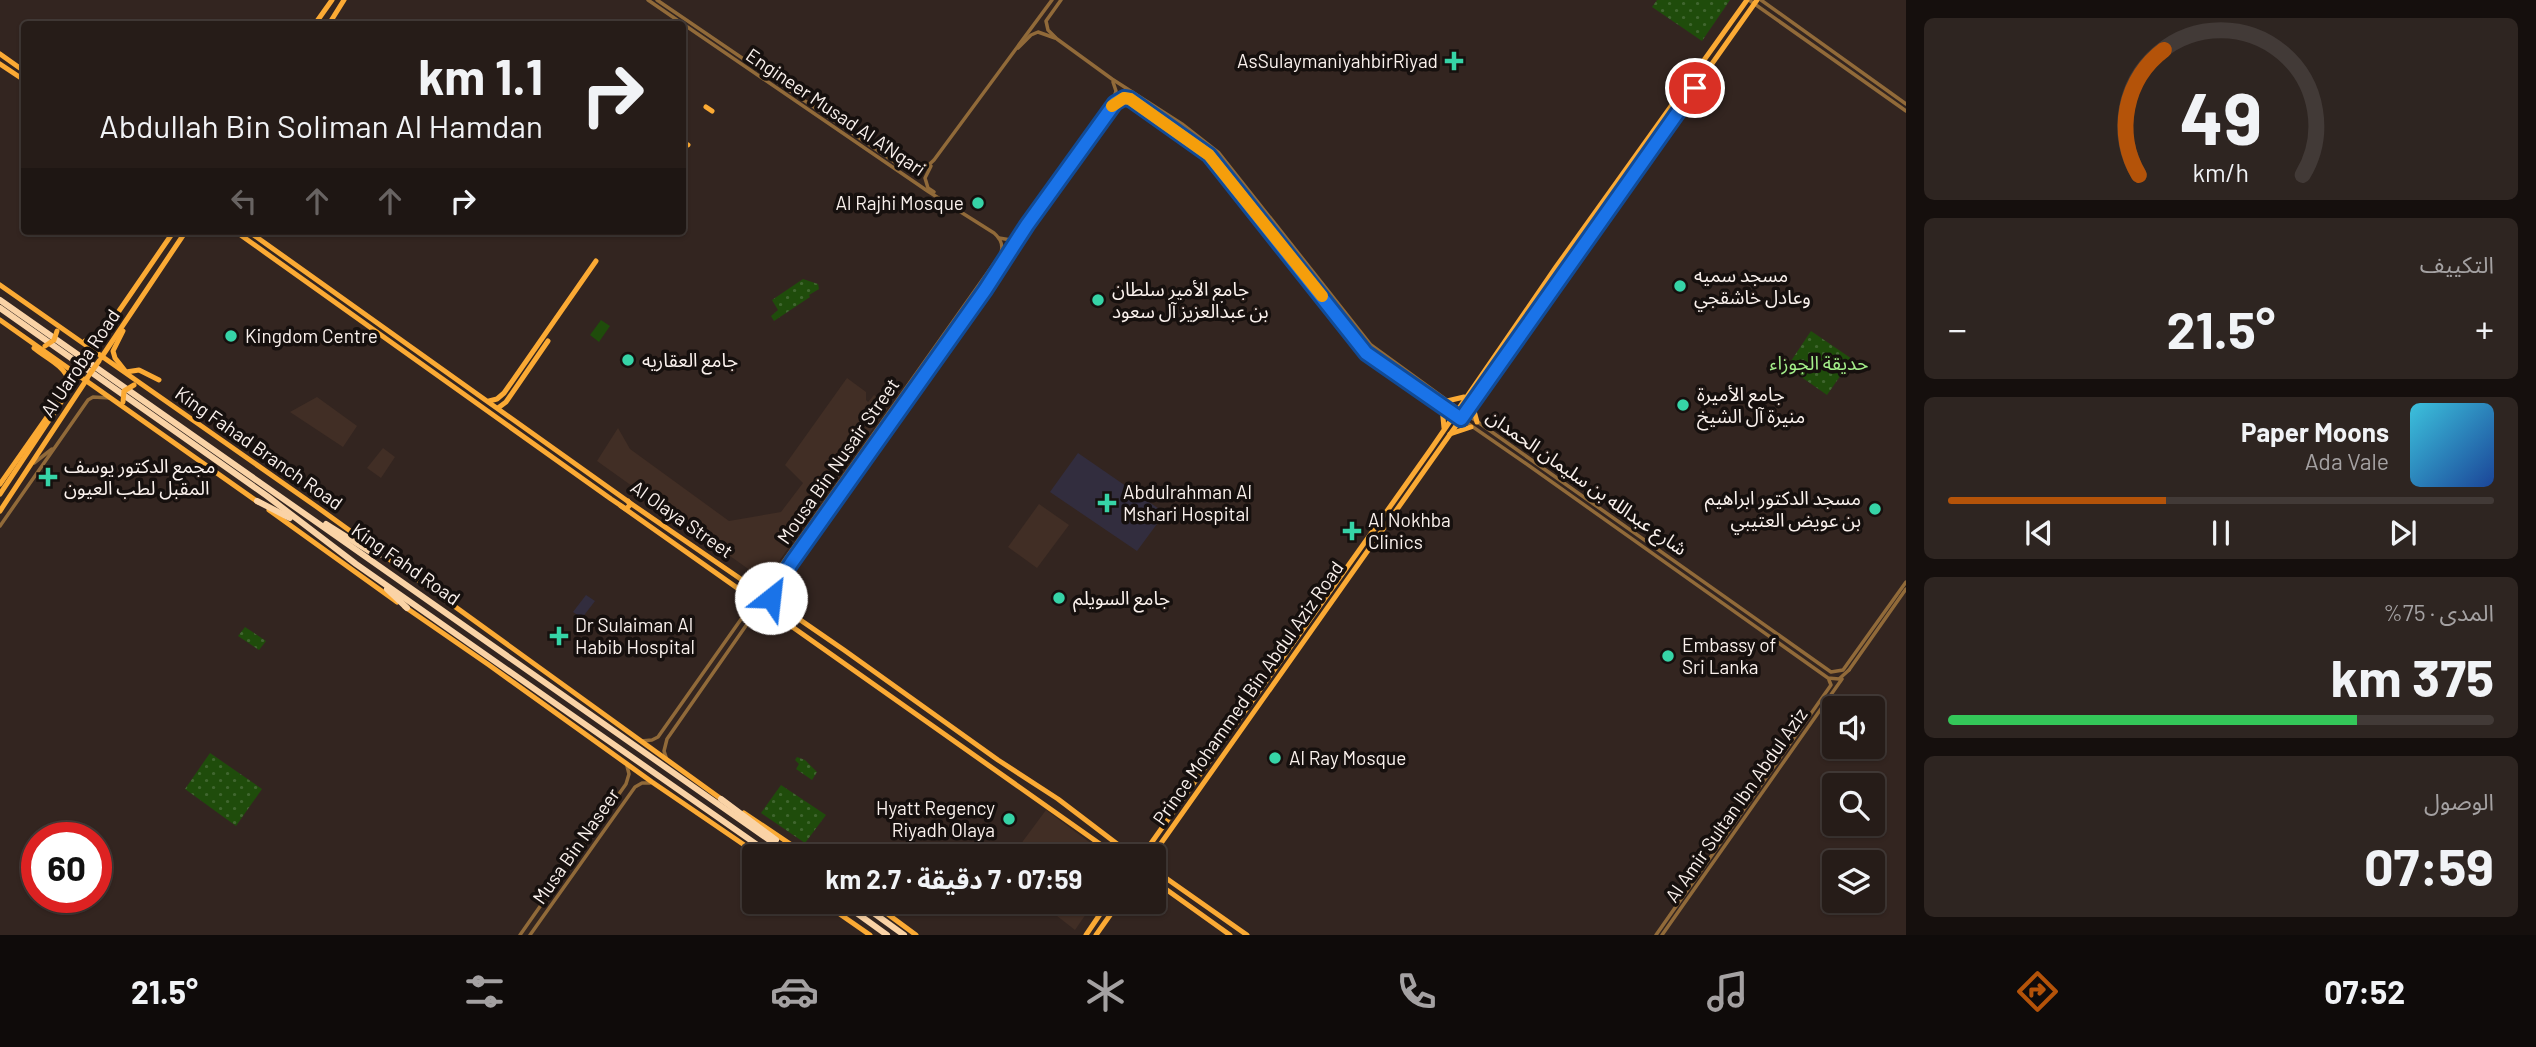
<!DOCTYPE html>
<html lang="ar">
<head>
<meta charset="utf-8">
<style>
	:root { --surface:#261c18; --page:#2e2521; --text:#f1f3f6; --muted:#a4a1a2; --line:#423a37; --accent:#b45309 }
	body { margin:0; font-family:Barlow,"Noto Sans Arabic",sans-serif; background:var(--page); color:var(--text); direction:rtl; height:100vh; display:flex; flex-direction:column; font-size:26px; white-space:nowrap }
	* { box-sizing:border-box; margin:0 }
	p { font-size:23px; color:var(--muted) }
	.icon { flex:none; width:38px; height:38px; fill:none; stroke:currentColor; stroke-width:2; stroke-linecap:round; stroke-linejoin:round }
	.map { position:relative; flex:1; overflow:hidden; direction:ltr }
	.details { display:flex; flex-direction:column; gap:18px; padding:18px; background:#150f0d; width:630px }
	.details>* { flex:none }
	.top-card { position:absolute; left:21px; top:21px; width:665px; height:214px; border-radius:7px; box-shadow:0 2px 5px #0004,0 0 0 2px var(--line); direction:rtl; background:#261c18; color:var(--text); overflow:hidden }
	.buttons { position:absolute; left:1822px; top:696px; display:grid; gap:14px }
	.buttons a { display:grid; place-items:center; width:63px; height:63px; border-radius:7px; background:var(--surface); box-shadow:0 2px 5px #0004,0 0 0 2px var(--line); font-size:35px }
	.speed { position:absolute; left:21px; top:822px; display:flex; gap:14px; font-size:35px; font-weight:700; text-align:center }
	.speed>* { display:grid; place-content:center; width:91px; height:91px; border-radius:50%; background:var(--surface); box-shadow:0 2px 5px #0004,0 0 0 2px var(--line); line-height:1 }
	.speed .limit { border:10px solid #d22; background:#fff; color:#111 }
	.pin { position:absolute; display:grid; place-items:center; width:60px; height:60px; color:#fff; margin:-30px; border:4px solid #fff; border-radius:50%; box-shadow:0 2px 7px #0007 }
	.me { position:absolute; width:77px; margin:-38px; rotate:29deg; stroke-linejoin:round; filter:drop-shadow(0 0 5px #0008) }
	.turn { display:flex; align-items:center; gap:24px; height:147px; padding:0 28px; font-size:32px }
	.turn .icon { width:91px; height:91px; stroke-width:2.5 }
	.turn b { display:block; font-size:49px; line-height:60px }
	.lanes { display:flex; align-items:center; height:66px; padding:0 28px; background:#0003; justify-content:center; gap:35px; direction:ltr }
	.lanes .off { opacity:.35 }
	.big { font-size:52px; font-weight:700; line-height:1.1 }
	.details .card { flex:1; display:flex; flex-direction:column; justify-content:center; gap:10px; min-width:0; padding:0 24px; border-radius:10px; background:var(--page) }
	.details .dial { align-items:center; gap:0 }
	.dial svg { height:182px; overflow:visible; fill:none; stroke:var(--line); stroke-width:7; stroke-linecap:round; text-anchor:middle }
	.dial text { fill:var(--text); stroke:none }
	.song { display:flex; align-items:center; gap:21px }
	.cover { width:84px; height:84px; border-radius:10px; background:linear-gradient(135deg,hsl(190 70% 55%),hsl(220 70% 35%)) }
	.played { height:7px; border-radius:4px; background:linear-gradient(90deg,var(--accent) 40%,var(--line) 40%) }
	.keys { display:flex; justify-content:space-around; direction:ltr }
	.heat { display:flex; justify-content:space-between; align-items:center; font-size:38px; direction:ltr }
	.charge { height:10px; border-radius:5px; background:linear-gradient(90deg,#34c759 75%,var(--line) 0) }
	.trip { position:absolute; left:742px; top:844px; width:424px; height:70px; border-radius:7px; background:var(--surface); box-shadow:0 2px 5px #0004,0 0 0 2px var(--line); font-weight:700; line-height:70px; text-align:center; direction:rtl }
	.tabs { display:flex; height:112px; justify-content:space-around; align-items:center; background:#0f0b0a; color:var(--muted) }
	.tabs .icon { width:49px; height:49px }
	.tabs .on { color:var(--accent) }
	.tabs b { font-size:32px; color:var(--text) }
	main { display:flex; flex:1; min-height:0 }
	.map>svg:first-child { display:block }
	.built { fill:#412e25 }
	.medical { fill:#322d3e }
	.green { fill:url(#green-dots) }
	.pitch { fill:#1f4c0b }
	.lines { fill:none; stroke-linecap:round; stroke-linejoin:round }
	.minor { stroke:#916a39; stroke-width:3.5 }
	.major { stroke:#fbaa34; stroke-width:5 }
	.highway { stroke:#fad3a6; stroke-width:6 }
	.major-bridge { stroke:#fbaa34; stroke-width:5 }
	.route-casing { stroke:#114b97; stroke-width:18 }
	.route { stroke:#1a73e8; stroke-width:12 }
	.slow { stroke:#f59e0b; stroke-width:12 }
	.poi-dot { fill:#36d4a7; stroke:#16100e; stroke-width:2.5 }
	.labels { text-anchor:middle; stroke-width:7; stroke-linejoin:round; paint-order:stroke }
	.poi-label { font-size:19px; fill:#faf1ed; stroke:#16100e; text-anchor:start }
	.street-label { font-size:19px; fill:#faf1ed; stroke:#16100e }
	.park-label { font-size:19px; fill:#a4ef8a; stroke:#16100e }
</style>
</head>
<body>
<main>
<section class="details">
<div class="card dial"><svg viewBox="0 0 100 80">
<path d="M14 69A42 42 0 1 1 86 69"/>
<path d="M14 69A42 42 0 0 1 25 14" stroke="#b45309"/>
<text x="50" y="56" font-size="32" font-weight="700">49</text>
<text x="50" y="72" font-size="11">km/h</text>
</svg></div>
<div class="card"><p>التكييف</p>
<div class="heat"><a>−</a><b class="big">21.5°</b><a>+</a></div>
</div>
<div class="card">
<div class="song"><i class="cover"></i><div><b>Paper Moons</b><p>Ada Vale</p></div></div>
<div class="played"></div>
<div class="keys"><svg class="icon" aria-label="previous" viewBox="0 0 24 24"><path d="M18 5L8 12l10 7zM5 5v14"/></svg><svg class="icon" aria-label="pause" viewBox="0 0 24 24"><path d="M8 5v14M16 5v14"/></svg><svg class="icon" aria-label="next" viewBox="0 0 24 24"><path d="M6 5l10 7-10 7zM19 5v14"/></svg></div>
</div>
<div class="card"><p>المدى · 75%</p><b class="big">375 km</b><div class="charge"></div></div>
<div class="card"><p>الوصول</p><b class="big">07:59</b></div>
</section>
<div class="map">
<svg width="1906" height="935" viewBox="0 0 1906 935">
	<defs>
		<pattern id="green-dots" width="8" height="8" patternUnits="userSpaceOnUse" patternTransform="scale(1.75)"><rect width="8" height="8" fill="#1f4c0b"/><path d="M2 2h.1M6 6h.1" fill="none" stroke="#40662f" stroke-width="1.8" stroke-linecap="round"/></pattern>
	</defs>
	<rect width="100%" height="100%" fill="#332520"/>
	<g class="built">
		<polygon points="847,378 866,392 866,400 868,402 874,395 889,406 765,581 597,461 618,428 630,449 729,521 781,512 803,483 785,465"/>
		<polygon points="317,397 357,426 343,447 290,412"/>
		<polygon points="383,448 395,457 381,478 367,468"/>
		<polygon points="1039,504 1069,525 1037,568 1008,547"/>
		<polygon points="1046,810 1108,856 1012,856"/>
		<polygon points="1038,901 1095,901 1075,930"/>
	</g>
	<g class="medical">
		<polygon points="1078,453 1165,513 1137,551 1050,492"/>
		<polygon points="586,595 595,601 582,618 573,612"/>
	</g>
	<g class="green">
		<polygon points="1657,0 1730,0 1702,41 1652,7"/>
		<polygon points="803,279 818,284 819,289 809,295 810,297 774,321 771,316 778,310 772,300"/>
		<polygon points="1811,331 1852,359 1827,395 1787,367"/>
		<polygon points="245,627 266,641 259,650 238,636"/>
		<polygon points="210,753 262,789 236,826 185,789"/>
		<polygon points="797,757 805,760 817,772 812,780 796,769 799,764 795,760"/>
		<polygon points="781,785 826,815 805,843 761,813"/>
	</g>
	<polygon class="pitch" points="601,320 610,326 599,342 590,335"/>
	<g class="lines">
		<g class="minor">
			<path d="M 648,0 L 929,192 L 994,233 C 1001,239 1004,247 1000,255 L 768,583"/>
			<path d="M 657,0 L 899,165 C 914,175 921,173 934,160 L 1052,0"/>
			<polyline points="1061,0 1046,21 1048,30 1057,39 1112,79 1182,124 1219,153 1371,345 1459,409"/>
			<polyline points="1749,0 1906,111"/>
			<polyline points="1761,0 1906,104"/>
			<polyline points="1018,48 1031,35 1038,32 1055,38"/>
			<polyline points="1112,104 1116,91 1113,82"/>
			<polyline points="931,166 925,178 928,188 934,192"/>
			<polyline points="999,238 1011,240 1019,235"/>
			<polyline points="1465,413 1831,672 1843,670 1906,582"/>
			<polyline points="34,463 52,449"/>
			<polyline points="0,526 88,400 93,397 110,398"/>
			<polyline points="774,589 985,290 1027,225 1095,127 1115,103 1124,98 1130,99 1209,155 1366,353 1528,465 1828,678 1839,679 1849,670"/>
			<polyline points="1849,670 1906,589"/>
			<polyline points="641,741 652,740 658,737 744,615"/>
			<polyline points="667,760 664,751 667,739 752,617"/>
			<polyline points="520,935 626,784 629,774 627,766"/>
			<polyline points="530,935 635,787 642,783 650,783"/>
			<polyline points="1656,935 1831,685 1829,680"/>
			<polyline points="1662,935 1842,679"/>
		</g>
		<g class="major">
			<polyline points="315,24 332,0"/>
			<polyline points="329,24 344,0"/>
			<polyline points="0,54 24,71"/>
			<polyline points="0,64 24,80"/>
			<polyline points="706,107 712,111"/>
			<polyline points="682,142 688,145"/>
			<polyline points="235,231 611,499 626,509 630,505 628,501"/>
			<polyline points="248,231 633,505 844,650 998,760 1058,799 1133,856"/>
			<polyline points="0,285 317,507 724,801"/>
			<polyline points="0,320 258,502"/>
			<polyline points="123,331 113,351 115,358 126,372 139,370 159,380"/>
			<polyline points="85,341 94,343 108,324"/>
			<polyline points="95,351 119,311 174,231"/>
			<polyline points="101,358 186,231"/>
			<polyline points="489,401 497,399 504,393 596,261"/>
			<polyline points="1447,401 1464,397"/>
			<polyline points="1475,401 1474,411 1477,422"/>
			<polyline points="1442,407 1444,428"/>
			<polyline points="498,408 506,402 548,341"/>
			<polyline points="1450,434 1471,427"/>
			<path d="M 0,484 L 66,390 L 69,381 C 64,365 46,358 34,348"/>
			<polyline points="0,494 79,375"/>
			<polyline points="621,506 1117,856"/>
			<polyline points="269,510 397,602"/>
			<polyline points="0,511 87,379"/>
			<polyline points="755,588 762,589 769,582"/>
			<polyline points="773,601 771,596 774,590"/>
			<polyline points="405,607 489,665 652,782 756,853"/>
			<polyline points="745,614 751,603 749,599"/>
			<polyline points="752,617 761,609 767,610"/>
			<polyline points="744,813 808,856"/>
			<polyline points="1128,849 1138,850 1148,846"/>
			<polyline points="1142,856 1431,449 1556,267 1747,0"/>
			<polyline points="1152,856 1757,0"/>
			<polyline points="1153,869 1247,935"/>
			<polyline points="1153,880 1230,935"/>
			<polyline points="821,901 870,935"/>
			<polyline points="870,901 916,935"/>
			<polyline points="1086,935 1109,901"/>
			<polyline points="1096,935 1120,901"/>
		</g>
		<g class="highway">
			<polyline points="0,300 792,856"/>
			<polyline points="0,308 267,496 356,564 773,856"/>
			<polyline points="257,501 290,518"/>
			<polyline points="326,524 369,551 382,555"/>
			<polyline points="387,589 407,608"/>
			<polyline points="721,799 776,840"/>
			<polyline points="754,851 763,856"/>
			<polyline points="840,901 887,935"/>
			<polyline points="857,901 904,935"/>
		</g>
		<g class="major-bridge">
			<polyline points="45,346 54,340 57,331"/>
			<polyline points="80,373 92,356"/>
			<polyline points="87,378 99,361"/>
			<polyline points="123,402 124,391 134,385"/>
		</g>
	</g>
	<g class="lines">
		<g class="route-casing">
			<polyline id="route" points="771,598 774,590 792,562 985,290 1027,225 1115,103 1124,98 1130,99 1209,155 1366,353 1461,419 1695,88"/>
		</g>
		<use href="#route" class="route"/>
		<polyline class="slow" points="1112,106 1124,98 1130,99 1209,155 1322,296"/>
	</g>
	<g class="poi-dot">
		<path d="M1450.5 50.5h7v7h7v7h-7v7h-7v-7h-7v-7h7z"/>
		<circle cx="978" cy="203" r="7"/>
		<circle cx="1680" cy="286" r="7"/>
		<circle cx="1098" cy="300" r="7"/>
		<circle cx="231" cy="336" r="7"/>
		<circle cx="628" cy="360" r="7"/>
		<circle cx="1683" cy="405" r="7"/>
		<path d="M44.5 466.5h7v7h7v7h-7v7h-7v-7h-7v-7h7z"/>
		<path d="M1103.5 492.5h7v7h7v7h-7v7h-7v-7h-7v-7h7z"/>
		<circle cx="1875" cy="509" r="7"/>
		<path d="M1348.5 520.5h7v7h7v7h-7v7h-7v-7h-7v-7h7z"/>
		<circle cx="1059" cy="598" r="7"/>
		<path d="M555.5 625.5h7v7h7v7h-7v7h-7v-7h-7v-7h7z"/>
		<circle cx="1668" cy="656" r="7"/>
		<circle cx="1275" cy="758" r="7"/>
		<circle cx="1009" cy="819" r="7"/>
	</g>
	<g class="labels">
		<g class="poi-label">
			<text x="1438" y="68" text-anchor="end">AsSulaymaniyahbirRiyad</text>
			<text x="964" y="210" text-anchor="end">Al Rajhi Mosque</text>
			<text x="1694" y="282">مسجد سميه<tspan x="1694" dy="22">وعادل خاشقجي</tspan></text>
			<text x="1112" y="296">جامع الأمير سلطان<tspan x="1112" dy="22">بن عبدالعزيز آل سعود</tspan></text>
			<text x="245" y="343">Kingdom Centre</text>
			<text x="642" y="367">جامع العقاريه</text>
			<text x="1697" y="401">جامع الأميرة<tspan x="1697" dy="22">منيرة آل الشيخ</tspan></text>
			<text x="64" y="473">مجمع الدكتور يوسف<tspan x="64" dy="22">المقبل لطب العيون</tspan></text>
			<text x="1123" y="499">Abdulrahman Al<tspan x="1123" dy="22">Mshari Hospital</tspan></text>
			<text x="1861" y="505" text-anchor="end">مسجد الدكتور ابراهيم<tspan x="1861" dy="22">بن عويض العتيبي</tspan></text>
			<text x="1368" y="527">Al Nokhba<tspan x="1368" dy="22">Clinics</tspan></text>
			<text x="1073" y="605">جامع السويلم</text>
			<text x="575" y="632">Dr Sulaiman Al<tspan x="575" dy="22">Habib Hospital</tspan></text>
			<text x="1682" y="652">Embassy of<tspan x="1682" dy="22">Sri Lanka</tspan></text>
			<text x="1289" y="765">Al Ray Mosque</text>
			<text x="995" y="815" text-anchor="end">Hyatt Regency<tspan x="995" dy="22">Riyadh Olaya</tspan></text>
		</g>
		<g class="street-label">
			<text transform="translate(836 112) rotate(34)" y="7">Engineer Musad Al A'Nqari</text>
			<text transform="translate(80 363) rotate(-56)" y="7">Al Uaroba Road</text>
			<text transform="translate(259 448) rotate(35)" y="7">King Fahad Branch Road</text>
			<text transform="translate(838 461) rotate(-55)" y="7">Mousa Bin Nusair Street</text>
			<text transform="translate(1587 482) rotate(35)" y="7">شارع عبدالله بن سليمان الحمدان</text>
			<text transform="translate(682 519) rotate(35)" y="7">Al Olaya Street</text>
			<text transform="translate(406 564) rotate(35)" y="7">King Fahd Road</text>
			<text transform="translate(1248 693) rotate(-55)" y="7">Prince Mohammed Bin Abdul Aziz Road</text>
			<text transform="translate(1736 805) rotate(-55)" y="7">Al Amir Sultan Ibn Abdul Aziz</text>
			<text transform="translate(576 846) rotate(-55)" y="7">Musa Bin Naseer</text>
		</g>
		<g class="park-label">
			<text x="1819" y="370">حديقة الجوزاء</text>
		</g>
	</g>
</svg>
<div class="buttons">
<a><svg class="icon" aria-label="sound" viewBox="0 0 24 24"><path d="M4 9h4l5-4v14l-5-4H4zM17 9q2 3 0 6"/></svg></a>
<a><svg class="icon" aria-label="search" viewBox="0 0 24 24"><circle cx="10" cy="10" r="6"/><path d="M15 15l6 6"/></svg></a>
<a><svg class="icon" aria-label="layers" viewBox="0 0 24 24"><path d="M12 4l9 5-9 5-9-5zM3 14l9 5 9-5"/></svg></a>
</div>
<div class="speed"><div class="limit">60</div></div>
<div class="pin" style="left:1695px;top:88px;background:#d93025"><svg class="icon" aria-label="arrive" viewBox="0 0 24 24"><path d="M6 21V4h12l-3 4 3 4H6"/></svg></div>
<svg class="me" style="left:771px;top:598px" viewBox="-20 -20 40 40"><circle r="19" fill="#fff"/><path d="M0-13L10 11 0 6-10 11z" fill="#1a73e8"/></svg>
<div class="trip">07:59 · 7 دقيقة · 2.7 km</div>
<div class="top-card">
<div class="turn"><svg class="icon" aria-label="right" viewBox="0 0 24 24"><path d="M7 20v-9h11M14 6l5 5-5 5"/></svg><div><b>1.1 km</b>Abdullah Bin Soliman Al Hamdan</div></div>
<div class="lanes"><svg class="icon off" aria-label="left" viewBox="0 0 24 24"><path d="M17 20v-9H6M10 6l-5 5 5 5"/></svg><svg class="icon off" aria-label="ahead" viewBox="0 0 24 24"><path d="M12 20V5M6 11l6-6 6 6"/></svg><svg class="icon off" aria-label="ahead" viewBox="0 0 24 24"><path d="M12 20V5M6 11l6-6 6 6"/></svg><svg class="icon" aria-label="right" viewBox="0 0 24 24"><path d="M7 20v-9h11M14 6l5 5-5 5"/></svg></div>
</div>
</div>
</main>
<nav class="tabs">
<b>07:52</b>
<svg class="icon on" aria-label="directions" viewBox="0 0 24 24"><path d="M12 3l9 9-9 9-9-9zM9 14v-3h6M13 9l2 2-2 2"/></svg>
<svg class="icon" aria-label="music" viewBox="0 0 24 24"><path d="M9 18V5l10-2v13"/><circle cx="6" cy="18" r="3"/><circle cx="16" cy="16" r="3"/></svg>
<svg class="icon" aria-label="phone" viewBox="0 0 24 24"><path d="M5 4h4l2 5-3 2q2 4 5 5l2-3 5 2v4C11 20 4 13 5 4z"/></svg>
<svg class="icon" aria-label="climate" viewBox="0 0 24 24"><path d="M12 3v18M4 7l16 10M4 17L20 7"/></svg>
<svg class="icon" aria-label="car" viewBox="0 0 24 24"><path d="M5 17H2v-5l4-1 3-4h7l3 4 3 1v5h-3M9 17h6M6 11h13"/><circle cx="7" cy="17" r="2"/><circle cx="17" cy="17" r="2"/></svg>
<svg class="icon" aria-label="filters" viewBox="0 0 24 24"><path d="M4 7h16M4 17h16"/><circle cx="9" cy="7" r="2"/><circle cx="15" cy="17" r="2"/></svg>
<b>21.5°</b>
</nav>
</body>
</html>
